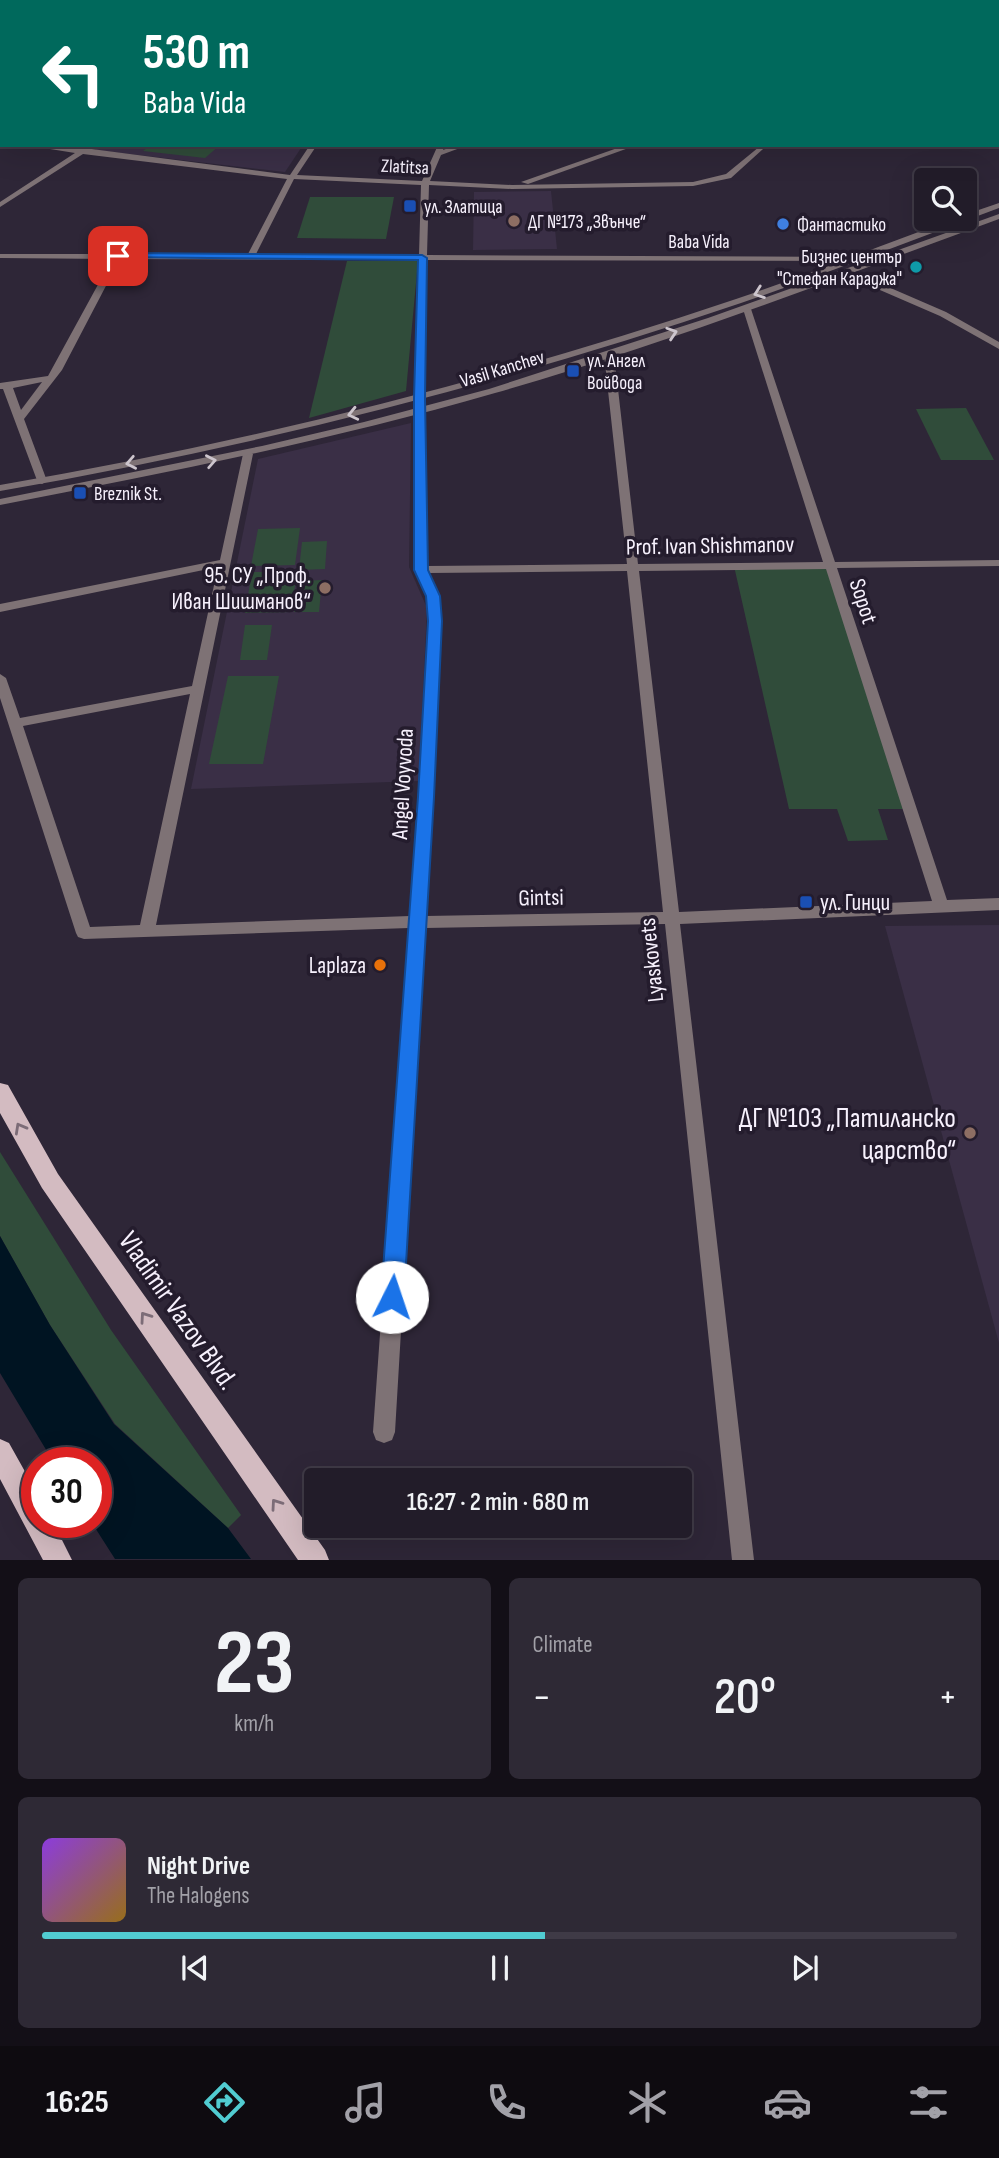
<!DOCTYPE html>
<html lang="en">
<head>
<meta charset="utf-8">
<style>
	:root { --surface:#221c29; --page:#2e2935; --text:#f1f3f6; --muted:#a2a1a8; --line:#3f3a46; --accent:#51ccd1 }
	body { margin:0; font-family:"Sofia Sans Condensed",sans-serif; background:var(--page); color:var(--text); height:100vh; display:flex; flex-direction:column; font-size:26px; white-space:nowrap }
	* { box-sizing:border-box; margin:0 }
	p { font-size:23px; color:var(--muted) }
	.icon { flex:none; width:38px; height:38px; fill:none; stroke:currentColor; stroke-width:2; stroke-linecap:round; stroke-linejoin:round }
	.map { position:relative; height:1560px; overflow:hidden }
	.side { display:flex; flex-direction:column; gap:18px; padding:18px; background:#130f17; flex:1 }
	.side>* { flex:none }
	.top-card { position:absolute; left:0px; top:0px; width:999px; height:147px; box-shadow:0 7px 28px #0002,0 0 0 2px var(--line); background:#00695c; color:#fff; overflow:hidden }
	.tools { position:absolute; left:914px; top:168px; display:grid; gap:14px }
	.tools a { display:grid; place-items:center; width:63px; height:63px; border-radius:7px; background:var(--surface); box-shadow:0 7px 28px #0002,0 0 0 2px var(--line); font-size:35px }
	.speed { position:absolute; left:21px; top:1447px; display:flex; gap:14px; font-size:35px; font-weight:700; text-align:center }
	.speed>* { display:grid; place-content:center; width:91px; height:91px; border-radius:50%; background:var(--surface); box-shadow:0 7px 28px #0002,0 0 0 2px var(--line); line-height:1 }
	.speed .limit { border:10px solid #d22; background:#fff; color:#111 }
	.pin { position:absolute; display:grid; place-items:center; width:60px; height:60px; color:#fff; margin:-30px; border-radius:14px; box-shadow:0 4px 10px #0006 }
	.me { position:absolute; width:77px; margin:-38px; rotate:4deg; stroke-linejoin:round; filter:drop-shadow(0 0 5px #0008) }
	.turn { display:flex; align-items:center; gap:24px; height:147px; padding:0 28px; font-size:32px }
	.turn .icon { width:91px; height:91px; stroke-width:2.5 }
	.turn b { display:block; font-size:49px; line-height:60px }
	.big { font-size:52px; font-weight:600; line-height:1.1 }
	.side .widget { flex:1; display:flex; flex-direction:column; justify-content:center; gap:10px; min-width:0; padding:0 24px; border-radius:10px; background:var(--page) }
	.side .dial { align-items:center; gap:0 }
	.dial b { font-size:91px; line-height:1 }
	.song { display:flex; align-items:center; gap:21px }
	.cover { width:84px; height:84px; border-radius:10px; background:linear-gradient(135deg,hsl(270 70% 55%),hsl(40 70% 35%)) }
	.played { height:7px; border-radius:4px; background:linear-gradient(90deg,var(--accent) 55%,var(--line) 55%) }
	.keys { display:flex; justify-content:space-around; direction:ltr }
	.heat { display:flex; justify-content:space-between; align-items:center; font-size:38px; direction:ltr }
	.side .tiles { flex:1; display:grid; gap:18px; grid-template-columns:1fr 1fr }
	.widget:last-child { grid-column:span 2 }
	.trip { position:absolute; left:304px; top:1468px; width:388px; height:70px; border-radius:7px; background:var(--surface); box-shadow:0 7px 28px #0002,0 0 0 2px var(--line); font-weight:600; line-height:70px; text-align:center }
	.tab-bar { display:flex; height:112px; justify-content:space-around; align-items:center; background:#0e0b10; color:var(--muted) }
	.tab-bar .icon { width:49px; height:49px }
	.tab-bar .active { color:var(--accent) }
	.tab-bar b { font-size:32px; color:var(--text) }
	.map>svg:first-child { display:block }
	.built { fill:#3a2f46 }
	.green { fill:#304c3a }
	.water { fill:#001422 }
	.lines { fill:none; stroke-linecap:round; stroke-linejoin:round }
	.minor { fill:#7e7275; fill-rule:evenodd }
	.tertiary { fill:#7e7275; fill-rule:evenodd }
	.primary { fill:#d3bbc1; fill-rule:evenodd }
	.oneway { stroke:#cdc5cd }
	.oneway2 { stroke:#7c6c77 }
	.route { fill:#1a73e8; stroke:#114b97; stroke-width:2 }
	.transit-dot { fill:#1a4fb4; stroke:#241c2d; stroke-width:2.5 }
	.education-dot { fill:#8d6e63; stroke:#241c2d; stroke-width:2.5 }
	.shop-dot { fill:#3f7fe0; stroke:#241c2d; stroke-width:2.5 }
	.culture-dot { fill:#0f9aa8; stroke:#241c2d; stroke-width:2.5 }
	.food-dot { fill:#e8710a; stroke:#241c2d; stroke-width:2.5 }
	.labels { text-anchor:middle; stroke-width:7; stroke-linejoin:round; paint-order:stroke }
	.far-street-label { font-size:19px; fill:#f7f1fd; stroke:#241c2d }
	.far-poi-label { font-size:19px; fill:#f7f1fd; stroke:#241c2d; text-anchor:start }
	.street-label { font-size:23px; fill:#f7f1fd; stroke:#241c2d }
	.poi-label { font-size:23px; fill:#f7f1fd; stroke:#241c2d; text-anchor:end }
	.near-poi-label { font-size:28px; fill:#f7f1fd; stroke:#241c2d; text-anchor:end }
	.near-street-label { font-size:28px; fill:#f7f1fd; stroke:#241c2d }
</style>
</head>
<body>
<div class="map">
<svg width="999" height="1560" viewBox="0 0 999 1560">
	<rect width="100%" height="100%" fill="#2e2637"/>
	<g class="built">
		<polygon points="101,145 303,145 285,172 95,150"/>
		<polygon points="551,191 557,249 473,250 474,192"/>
		<polygon points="411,423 409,567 427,608 419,781 191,789 258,459"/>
		<polygon points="999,925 999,1343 885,926"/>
	</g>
	<g class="green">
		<polygon points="151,145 220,145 205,158 143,151"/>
		<polygon points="310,197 394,197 386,239 297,238"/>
		<polygon points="347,261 418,261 406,391 309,418"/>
		<polygon points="966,408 994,460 941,460 916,409"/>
		<polygon points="300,528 295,565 251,566 258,529"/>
		<polygon points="327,541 325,569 299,570 302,542"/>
		<polygon points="830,565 908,809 878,809 888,840 848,841 837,809 789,809 734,566"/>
		<polygon points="252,572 297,572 291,612 245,613"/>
		<polygon points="322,580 319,612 294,612 298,581"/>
		<polygon points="245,625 272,625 267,660 240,660"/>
		<polygon points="228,676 279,676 263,764 209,764"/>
		<polygon points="0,1152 111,1330 241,1515 228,1528 115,1424 50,1325 0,1236"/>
	</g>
	<polygon class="water" points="0,1236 50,1325 114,1424 228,1528 251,1559 115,1559 92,1523 96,1522 96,1463 54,1463 0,1373"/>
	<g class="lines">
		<g class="minor">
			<polygon points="165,0 171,0 163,2"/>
			<polygon points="301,0 307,0 300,2"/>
			<polygon points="575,0 581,0 582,2 576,2"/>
			<polygon points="866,0 872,0 874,2 868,2"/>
			<rect x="0" y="20" width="2" height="4"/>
			<rect x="998" y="74" width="1" height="4"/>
			<rect x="0" y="140" width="2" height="4"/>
			<path d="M 25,145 L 84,148 L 290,175 L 310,145 L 317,145 L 297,175 L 422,181 L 438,145 L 445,145 L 443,150 L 457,145 L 468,145 L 441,155 L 430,181 L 512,185 L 693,182 L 726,174 L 759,147 L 774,145 L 763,149 L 731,178 L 693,186 L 512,189 L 429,185 L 427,255 L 852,257 L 856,259 L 852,261 L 427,260 L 424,398 L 427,566 L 627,564 L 604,354 L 609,351 L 614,354 L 638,564 L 823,562 L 743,309 L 747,306 L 751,309 L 835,562 L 999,560 L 999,566 L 837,568 L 947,900 L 999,898 L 999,910 L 680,924 L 754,1560 L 732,1560 L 665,924 L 425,928 L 395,1432 L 392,1440 L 384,1443 L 376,1440 L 373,1432 L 409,928 L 84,939 L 78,937 L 76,933 L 0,698 L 0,674 L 6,678 L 20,718 L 192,686 L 218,567 L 0,612 L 0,604 L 220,560 L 243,454 L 248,451 L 253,454 L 156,925 L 410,916 L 429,621 L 427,596 L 415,570 L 414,398 L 419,260 L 120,259 L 62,370 L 24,419 L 47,481 L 42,484 L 38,483 L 3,389 L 0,389 L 0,383 L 48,376 L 112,259 L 0,258 L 0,254 L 248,254 L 287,179 L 83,154 L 0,207 L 0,202 L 75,153 ZM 294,179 L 421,185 L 419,255 L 256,254 ZM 42,382 L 21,410 L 13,388 ZM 826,569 L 932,901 L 679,912 L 639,571 ZM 627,571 L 663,912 L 426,916 L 441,621 L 439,596 L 428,573 ZM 190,694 L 140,925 L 90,927 L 23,726 Z"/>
			<polygon points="626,145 637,145 528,184 521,182"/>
			<polygon points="843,270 849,270 946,312 999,342 999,349 940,316 843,274"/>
		</g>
		<g class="tertiary">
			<polygon points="937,0 944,0 946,2 939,2"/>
			<polygon points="998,39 999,40 999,44 998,43"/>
			<polygon points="2,61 2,65 0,66 0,62"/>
			<path d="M 999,203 L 999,208 C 913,240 828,273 741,303 C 499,385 252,447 0,491 L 0,485 C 250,442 496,380 736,299 C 810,274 882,245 954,219 L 964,219 L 964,215 Z"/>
			<path d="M 999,214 L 999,219 C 832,280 666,344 495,393 C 332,440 166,473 0,505 L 0,499 L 262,446 L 364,422 L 489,389 L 708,318 Z"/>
		</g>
		<g class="primary">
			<polygon points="0,1083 8,1085 58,1174 325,1550 329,1560 298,1560 42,1188 0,1113"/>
			<polygon points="0,1439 9,1443 37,1493 37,1522 53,1522 72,1560 43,1560 0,1479"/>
		</g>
	</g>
	<defs><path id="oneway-chevron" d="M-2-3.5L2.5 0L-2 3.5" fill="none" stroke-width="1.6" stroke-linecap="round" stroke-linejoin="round" transform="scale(1.75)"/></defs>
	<g class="oneway">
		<use href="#oneway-chevron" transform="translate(759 293) rotate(160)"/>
		<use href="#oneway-chevron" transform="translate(672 333) rotate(-18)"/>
		<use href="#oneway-chevron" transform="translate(353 414) rotate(167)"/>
		<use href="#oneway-chevron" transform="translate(211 461) rotate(-11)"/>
		<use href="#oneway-chevron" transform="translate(131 463) rotate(169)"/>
	</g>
	<g class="oneway2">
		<use href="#oneway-chevron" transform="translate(20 1128) rotate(-119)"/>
		<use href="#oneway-chevron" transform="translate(145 1317) rotate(-125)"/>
		<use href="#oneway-chevron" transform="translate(276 1504) rotate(-125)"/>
	</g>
	<polygon class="route" points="118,253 422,255 427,258 425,398 428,570 440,596 442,621 434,797 404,1297 400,1305 392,1308 384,1305 381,1297 418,797 428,621 426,596 414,570 414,398 418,260 115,257 115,254"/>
	<g class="transit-dot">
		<rect x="403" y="199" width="14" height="14" rx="3.5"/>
		<rect x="566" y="364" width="14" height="14" rx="3.5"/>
		<rect x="73" y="486" width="14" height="14" rx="3.5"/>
		<rect x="799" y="895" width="14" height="14" rx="3.5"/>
	</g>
	<g class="education-dot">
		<circle cx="514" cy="221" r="7"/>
		<circle cx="325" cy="588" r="7"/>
		<circle cx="970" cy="1133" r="7"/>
	</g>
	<circle class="shop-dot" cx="783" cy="224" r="7"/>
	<circle class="culture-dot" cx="916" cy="267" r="7"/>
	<circle class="food-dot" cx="380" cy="965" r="7"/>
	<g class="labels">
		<g class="far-street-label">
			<text transform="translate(405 166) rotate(3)" y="7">Zlatitsa</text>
			<text x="699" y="248">Baba Vida</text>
			<text transform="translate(502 368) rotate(-17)" y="7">Vasil Kanchev</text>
		</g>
		<g class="far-poi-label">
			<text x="424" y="213">ул. Златица</text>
			<text x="528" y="228">ДГ №173 „Звънче“</text>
			<text x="797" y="231">Фантастико</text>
			<text x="902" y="263" text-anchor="end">Бизнес център<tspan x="902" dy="22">"Стефан Караджа"</tspan></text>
			<text x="587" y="367">ул. Ангел<tspan x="587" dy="22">Войвода</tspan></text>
			<text x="94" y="500">Breznik St.</text>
		</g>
		<g class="street-label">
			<text transform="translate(710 545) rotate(-1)" y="8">Prof. Ivan Shishmanov</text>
			<text transform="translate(864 601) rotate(72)" y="8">Sopot</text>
			<text transform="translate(402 784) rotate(-87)" y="8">Angel Voyvoda</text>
			<text transform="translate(541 897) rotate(-1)" y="8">Gintsi</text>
			<text transform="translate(651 960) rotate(-96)" y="8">Lyaskovets</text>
		</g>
		<g class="poi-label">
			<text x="311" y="583">95. СУ „Проф.<tspan x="311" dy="26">Иван Шишманов“</tspan></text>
			<text x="820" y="910" text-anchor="start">ул. Гинци</text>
			<text x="366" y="973">Laplaza</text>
		</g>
		<g class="near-poi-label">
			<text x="956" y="1127">ДГ №103 „Патиланско<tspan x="956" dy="32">царство“</tspan></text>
		</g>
		<g class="near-street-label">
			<text transform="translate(179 1310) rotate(55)" y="10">Vladimir Vazov Blvd.</text>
		</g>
	</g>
</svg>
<div class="tools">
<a><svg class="icon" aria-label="search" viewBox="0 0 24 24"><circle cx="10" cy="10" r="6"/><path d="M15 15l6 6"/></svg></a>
</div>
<div class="speed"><div class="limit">30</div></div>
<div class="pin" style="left:118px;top:256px;background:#d93025"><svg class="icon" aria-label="arrive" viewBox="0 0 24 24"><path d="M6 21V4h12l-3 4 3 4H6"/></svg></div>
<svg class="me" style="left:392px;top:1297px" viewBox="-20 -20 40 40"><circle r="19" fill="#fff"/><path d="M0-13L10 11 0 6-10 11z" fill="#1a73e8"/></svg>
<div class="trip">16:27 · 2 min · 680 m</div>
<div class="top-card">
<div class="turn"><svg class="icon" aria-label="left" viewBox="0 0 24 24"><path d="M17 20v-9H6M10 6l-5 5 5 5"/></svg><div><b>530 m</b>Baba Vida</div></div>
</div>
</div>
<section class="side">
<div class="tiles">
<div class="widget dial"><b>23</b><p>km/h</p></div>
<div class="widget"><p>Climate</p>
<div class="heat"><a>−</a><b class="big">20°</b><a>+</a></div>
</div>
<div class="widget">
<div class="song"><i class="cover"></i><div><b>Night Drive</b><p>The Halogens</p></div></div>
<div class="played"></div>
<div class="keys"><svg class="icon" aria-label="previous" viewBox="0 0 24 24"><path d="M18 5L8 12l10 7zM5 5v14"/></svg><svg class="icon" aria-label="pause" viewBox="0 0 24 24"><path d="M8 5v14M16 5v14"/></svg><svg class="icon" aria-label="next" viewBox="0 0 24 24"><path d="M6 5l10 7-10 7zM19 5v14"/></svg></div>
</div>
</div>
</section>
<nav class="tab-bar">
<b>16:25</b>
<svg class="icon active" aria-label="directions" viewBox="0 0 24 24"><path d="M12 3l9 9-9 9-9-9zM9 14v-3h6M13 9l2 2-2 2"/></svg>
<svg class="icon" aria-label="music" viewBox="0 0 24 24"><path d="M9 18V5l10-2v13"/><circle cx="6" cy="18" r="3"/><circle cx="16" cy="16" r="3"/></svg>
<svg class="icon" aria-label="phone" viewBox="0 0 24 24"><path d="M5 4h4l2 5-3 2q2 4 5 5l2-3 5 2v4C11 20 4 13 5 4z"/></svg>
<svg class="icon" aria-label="climate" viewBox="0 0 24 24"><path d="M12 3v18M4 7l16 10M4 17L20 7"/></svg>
<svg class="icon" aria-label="car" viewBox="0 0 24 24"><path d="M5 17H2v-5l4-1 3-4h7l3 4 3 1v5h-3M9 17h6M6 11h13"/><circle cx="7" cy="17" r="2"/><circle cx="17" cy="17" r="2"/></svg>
<svg class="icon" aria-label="filters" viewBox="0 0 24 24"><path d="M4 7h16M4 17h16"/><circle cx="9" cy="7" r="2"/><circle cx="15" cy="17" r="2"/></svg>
</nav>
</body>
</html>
